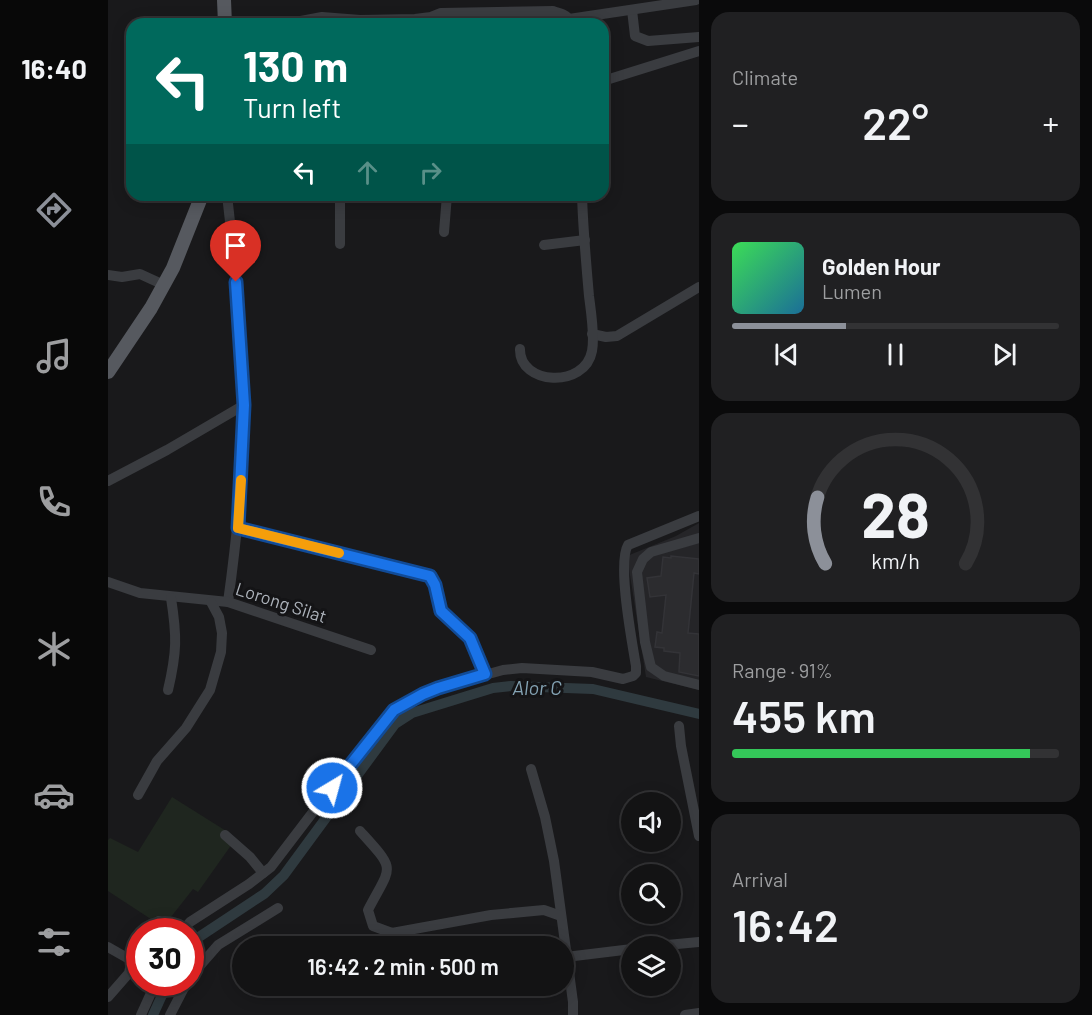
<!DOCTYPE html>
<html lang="en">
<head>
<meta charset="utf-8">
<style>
	:root { --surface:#131314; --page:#202022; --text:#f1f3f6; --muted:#9d9ea0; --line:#323234; --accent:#8c9099 }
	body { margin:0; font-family:Barlow,sans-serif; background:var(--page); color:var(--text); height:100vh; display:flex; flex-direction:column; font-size:22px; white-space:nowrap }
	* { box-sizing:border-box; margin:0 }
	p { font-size:20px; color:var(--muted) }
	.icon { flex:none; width:33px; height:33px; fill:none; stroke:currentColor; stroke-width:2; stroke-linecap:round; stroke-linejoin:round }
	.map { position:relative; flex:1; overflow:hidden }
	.side { display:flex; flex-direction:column; gap:12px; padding:12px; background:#0a0a0b; width:393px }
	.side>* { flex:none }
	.top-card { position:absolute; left:18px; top:18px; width:483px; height:183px; border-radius:18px; box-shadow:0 3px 15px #0003,0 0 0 2px var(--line); background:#00695c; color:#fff; overflow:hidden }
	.tools { position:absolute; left:513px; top:792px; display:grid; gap:12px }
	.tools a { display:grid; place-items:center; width:60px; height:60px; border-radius:50%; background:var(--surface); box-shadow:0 3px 15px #0003,0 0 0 2px var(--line); font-size:30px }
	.speed { position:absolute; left:18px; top:918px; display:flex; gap:12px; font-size:30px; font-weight:700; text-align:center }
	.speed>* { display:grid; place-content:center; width:78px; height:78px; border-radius:50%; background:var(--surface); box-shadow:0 3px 15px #0003,0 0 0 2px var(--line); line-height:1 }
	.speed .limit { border:9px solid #d22; background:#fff; color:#111 }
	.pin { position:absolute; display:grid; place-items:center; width:51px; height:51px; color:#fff; margin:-62px -26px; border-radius:50% 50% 50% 0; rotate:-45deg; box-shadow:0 0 6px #0007 }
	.pin .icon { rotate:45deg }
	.me { position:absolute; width:66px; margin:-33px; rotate:37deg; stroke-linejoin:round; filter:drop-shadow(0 0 4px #0008) }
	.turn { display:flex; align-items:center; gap:21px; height:126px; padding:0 18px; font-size:27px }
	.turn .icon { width:78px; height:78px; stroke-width:2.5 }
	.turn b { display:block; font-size:42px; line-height:51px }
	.lanes { display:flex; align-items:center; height:57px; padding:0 18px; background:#0003; justify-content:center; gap:30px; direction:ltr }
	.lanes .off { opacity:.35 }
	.big { font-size:45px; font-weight:600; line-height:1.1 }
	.side .card { flex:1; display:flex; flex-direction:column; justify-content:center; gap:9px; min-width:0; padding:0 21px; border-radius:18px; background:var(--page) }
	.side .dial { align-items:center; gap:0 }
	.dial svg { height:156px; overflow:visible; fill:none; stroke:var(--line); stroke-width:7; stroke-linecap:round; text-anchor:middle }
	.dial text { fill:var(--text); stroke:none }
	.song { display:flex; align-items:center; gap:18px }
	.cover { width:72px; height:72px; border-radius:9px; background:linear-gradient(135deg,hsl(130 70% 55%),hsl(200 70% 35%)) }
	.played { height:6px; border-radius:3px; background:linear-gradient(90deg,var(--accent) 35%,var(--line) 35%) }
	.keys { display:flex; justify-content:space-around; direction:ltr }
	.heat { display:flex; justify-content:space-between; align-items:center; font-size:33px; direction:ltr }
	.charge { height:9px; border-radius:4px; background:linear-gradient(90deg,#34c759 91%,var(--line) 0) }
	.trip { position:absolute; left:124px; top:936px; width:342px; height:60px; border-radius:30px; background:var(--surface); box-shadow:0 3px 15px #0003,0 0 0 2px var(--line); font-weight:600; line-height:60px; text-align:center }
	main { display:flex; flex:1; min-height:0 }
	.menu { display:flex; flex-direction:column; width:108px; justify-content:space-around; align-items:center; background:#080808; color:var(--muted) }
	.menu .icon { width:42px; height:42px }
	.menu .on { color:var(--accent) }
	.menu b { font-size:27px; color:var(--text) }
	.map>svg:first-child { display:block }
	.built { fill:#252528 }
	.green { fill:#1f261f }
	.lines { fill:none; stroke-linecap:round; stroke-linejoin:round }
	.canal { stroke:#2f3a3f; stroke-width:10 }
	.building { fill:#2c2c2f; stroke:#333337; stroke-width:1.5 }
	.minor { stroke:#3a3c40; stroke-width:10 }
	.major { stroke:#56595f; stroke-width:14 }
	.route-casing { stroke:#114b97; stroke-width:15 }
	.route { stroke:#1a73e8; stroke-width:10 }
	.slow { stroke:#f59e0b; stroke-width:10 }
	.labels { text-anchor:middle; stroke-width:6; stroke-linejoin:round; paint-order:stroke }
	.street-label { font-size:18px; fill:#acb2ba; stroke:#141416 }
	.water-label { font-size:20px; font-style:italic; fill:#84a3b4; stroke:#141416 }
</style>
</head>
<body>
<main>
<nav class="menu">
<b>16:40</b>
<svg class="icon on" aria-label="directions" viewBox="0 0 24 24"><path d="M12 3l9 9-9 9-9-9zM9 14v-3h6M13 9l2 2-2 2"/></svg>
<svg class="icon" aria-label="music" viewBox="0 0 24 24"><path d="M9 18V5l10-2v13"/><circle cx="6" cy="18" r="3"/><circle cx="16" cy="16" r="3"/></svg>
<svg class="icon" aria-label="phone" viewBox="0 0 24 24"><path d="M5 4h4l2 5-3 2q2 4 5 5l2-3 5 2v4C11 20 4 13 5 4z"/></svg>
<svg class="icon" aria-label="climate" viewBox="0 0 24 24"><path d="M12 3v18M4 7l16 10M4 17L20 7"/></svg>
<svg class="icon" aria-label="car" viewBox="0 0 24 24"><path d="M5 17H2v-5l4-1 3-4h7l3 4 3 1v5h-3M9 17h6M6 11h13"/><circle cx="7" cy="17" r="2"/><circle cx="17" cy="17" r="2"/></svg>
<svg class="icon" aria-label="filters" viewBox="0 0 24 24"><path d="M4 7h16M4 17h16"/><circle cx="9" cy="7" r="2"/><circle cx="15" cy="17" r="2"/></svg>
</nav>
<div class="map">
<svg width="591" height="1015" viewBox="0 0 591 1015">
	<rect width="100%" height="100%" fill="#19191b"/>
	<polygon class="built" points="591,523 591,690 538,677 519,556 568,536"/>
	<polygon class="green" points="64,797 123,834 124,844 90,892 85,889 55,927 0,891 0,840 2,838 30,852"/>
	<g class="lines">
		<g class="canal">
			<polyline points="82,946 91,937 156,894 176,875 287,724 304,713 385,688 403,686 485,689 591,714"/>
			<polyline points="45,1015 60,982"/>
		</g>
	</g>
	<polygon class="building" points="563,556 591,559 591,574 586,573 580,633 591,634 591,676 571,672 572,653 556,651 556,648 547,647 549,632 554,633 558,595 542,597 539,578 553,576 555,557 563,558"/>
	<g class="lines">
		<g class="minor">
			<polyline points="524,10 527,36 540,41 591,37"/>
			<polyline points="461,19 588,0"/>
			<path d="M 177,24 L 214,17 L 252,20 L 307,19 L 323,17 L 333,13 L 445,11 C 453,14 461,14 462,24"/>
			<polyline points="495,81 591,51"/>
			<path d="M 119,195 C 127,265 135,335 136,405 C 136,471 129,537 120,602"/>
			<polyline points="336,232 339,195"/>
			<polyline points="232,244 232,195"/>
			<polyline points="436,245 477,240"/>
			<polyline points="0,275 14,277 32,274 56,285"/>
			<polyline points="484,334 498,337 509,336 591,287"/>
			<path d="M 412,349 C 411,385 477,389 484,351 C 487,336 483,312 481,296 C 478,262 475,229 474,195"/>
			<polyline points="0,481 59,450 136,405"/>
			<polyline points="130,528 322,576 325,580 335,615 362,638 377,674"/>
			<polyline points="591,538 543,552 535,559 529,572 537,642 543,667 556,676 591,685"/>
			<polyline points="0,582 32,593 120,602 263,650"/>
			<path d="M 60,690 C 69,652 69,636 63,598"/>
			<polyline points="571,726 573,746 591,836"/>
			<polyline points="423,769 437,817 446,861 465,1002 465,1015"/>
			<polyline points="30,795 49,761 78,728 102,690 113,652 114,633 111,617 103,602"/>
			<path d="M 252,831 C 289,872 284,864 260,910 L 265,926 L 284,933 L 383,915 L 436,910 L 453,916"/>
			<polyline points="117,835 142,857 155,873"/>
			<polyline points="44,932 51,921"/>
			<path d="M 73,932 L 82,922 L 141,884 L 163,867 L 237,770 L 276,722 L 286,710 L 301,701 L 330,688 L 395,670 L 414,668 L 484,672 L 515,679 L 525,676 L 528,673 L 528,666 C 524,642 509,563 520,545 L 591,516"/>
			<polyline points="548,946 591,942"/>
			<polyline points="0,947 21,959 23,963 21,973 0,997"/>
			<polyline points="458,957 524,949"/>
			<polyline points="21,959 32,947"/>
			<polyline points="82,977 110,945 170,908"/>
			<polyline points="33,1015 48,982"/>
			<polyline points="62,1015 79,982"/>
			<polyline points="577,1015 591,1013"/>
		</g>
		<g class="major">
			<polyline points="116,0 117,24"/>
			<polyline points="0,372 43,308 65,268 94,195"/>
		</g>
	</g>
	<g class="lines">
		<g class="route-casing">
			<polyline id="route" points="128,282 136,405 130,528 322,576 327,585 333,611 362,638 377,674 330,688 315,694 286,710 224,788"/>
		</g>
		<use href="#route" class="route"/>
		<polyline class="slow" points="133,480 130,528 231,553"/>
	</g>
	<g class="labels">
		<g class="street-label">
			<text transform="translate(173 603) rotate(18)" y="6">Lorong Silat</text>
		</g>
		<g class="water-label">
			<text x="429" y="695">Alor C</text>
		</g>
	</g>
</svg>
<div class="tools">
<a><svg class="icon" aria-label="sound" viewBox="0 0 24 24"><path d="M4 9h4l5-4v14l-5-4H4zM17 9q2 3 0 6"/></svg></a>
<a><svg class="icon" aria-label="search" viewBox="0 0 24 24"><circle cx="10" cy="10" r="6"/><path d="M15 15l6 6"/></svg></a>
<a><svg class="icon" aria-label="layers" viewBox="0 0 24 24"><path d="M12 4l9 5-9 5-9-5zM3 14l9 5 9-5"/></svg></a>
</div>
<div class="speed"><div class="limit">30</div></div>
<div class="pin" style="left:128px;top:282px;background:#d93025"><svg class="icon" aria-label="arrive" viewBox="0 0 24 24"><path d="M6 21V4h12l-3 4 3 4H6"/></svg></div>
<svg class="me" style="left:224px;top:788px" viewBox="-20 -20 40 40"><circle r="17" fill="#1a73e8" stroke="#fff" stroke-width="3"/><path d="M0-11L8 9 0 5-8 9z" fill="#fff"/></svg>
<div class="trip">16:42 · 2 min · 500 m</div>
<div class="top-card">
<div class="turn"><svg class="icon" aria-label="left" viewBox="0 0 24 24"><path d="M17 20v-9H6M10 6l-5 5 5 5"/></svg><div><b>130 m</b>Turn left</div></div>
<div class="lanes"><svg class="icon" aria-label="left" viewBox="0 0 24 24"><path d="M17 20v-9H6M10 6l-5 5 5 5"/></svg><svg class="icon off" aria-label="ahead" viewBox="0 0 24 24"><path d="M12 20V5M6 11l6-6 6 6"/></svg><svg class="icon off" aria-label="right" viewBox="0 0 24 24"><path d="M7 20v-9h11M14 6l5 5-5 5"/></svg></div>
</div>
</div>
<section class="side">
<div class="card"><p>Climate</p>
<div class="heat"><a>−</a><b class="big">22°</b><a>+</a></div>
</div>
<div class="card">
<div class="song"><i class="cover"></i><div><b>Golden Hour</b><p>Lumen</p></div></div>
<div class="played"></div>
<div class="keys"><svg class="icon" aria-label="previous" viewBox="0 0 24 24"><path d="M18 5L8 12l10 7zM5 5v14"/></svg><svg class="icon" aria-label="pause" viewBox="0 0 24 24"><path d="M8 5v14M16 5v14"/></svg><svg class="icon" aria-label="next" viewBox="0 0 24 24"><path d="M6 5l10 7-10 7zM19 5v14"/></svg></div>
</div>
<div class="card dial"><svg viewBox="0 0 100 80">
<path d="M14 69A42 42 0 1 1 86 69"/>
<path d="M14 69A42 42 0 0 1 10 35" stroke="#8c9099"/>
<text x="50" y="56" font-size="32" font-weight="700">28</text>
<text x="50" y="72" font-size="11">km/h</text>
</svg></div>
<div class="card"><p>Range · 91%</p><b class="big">455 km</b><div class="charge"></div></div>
<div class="card"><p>Arrival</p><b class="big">16:42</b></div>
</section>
</main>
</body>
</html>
